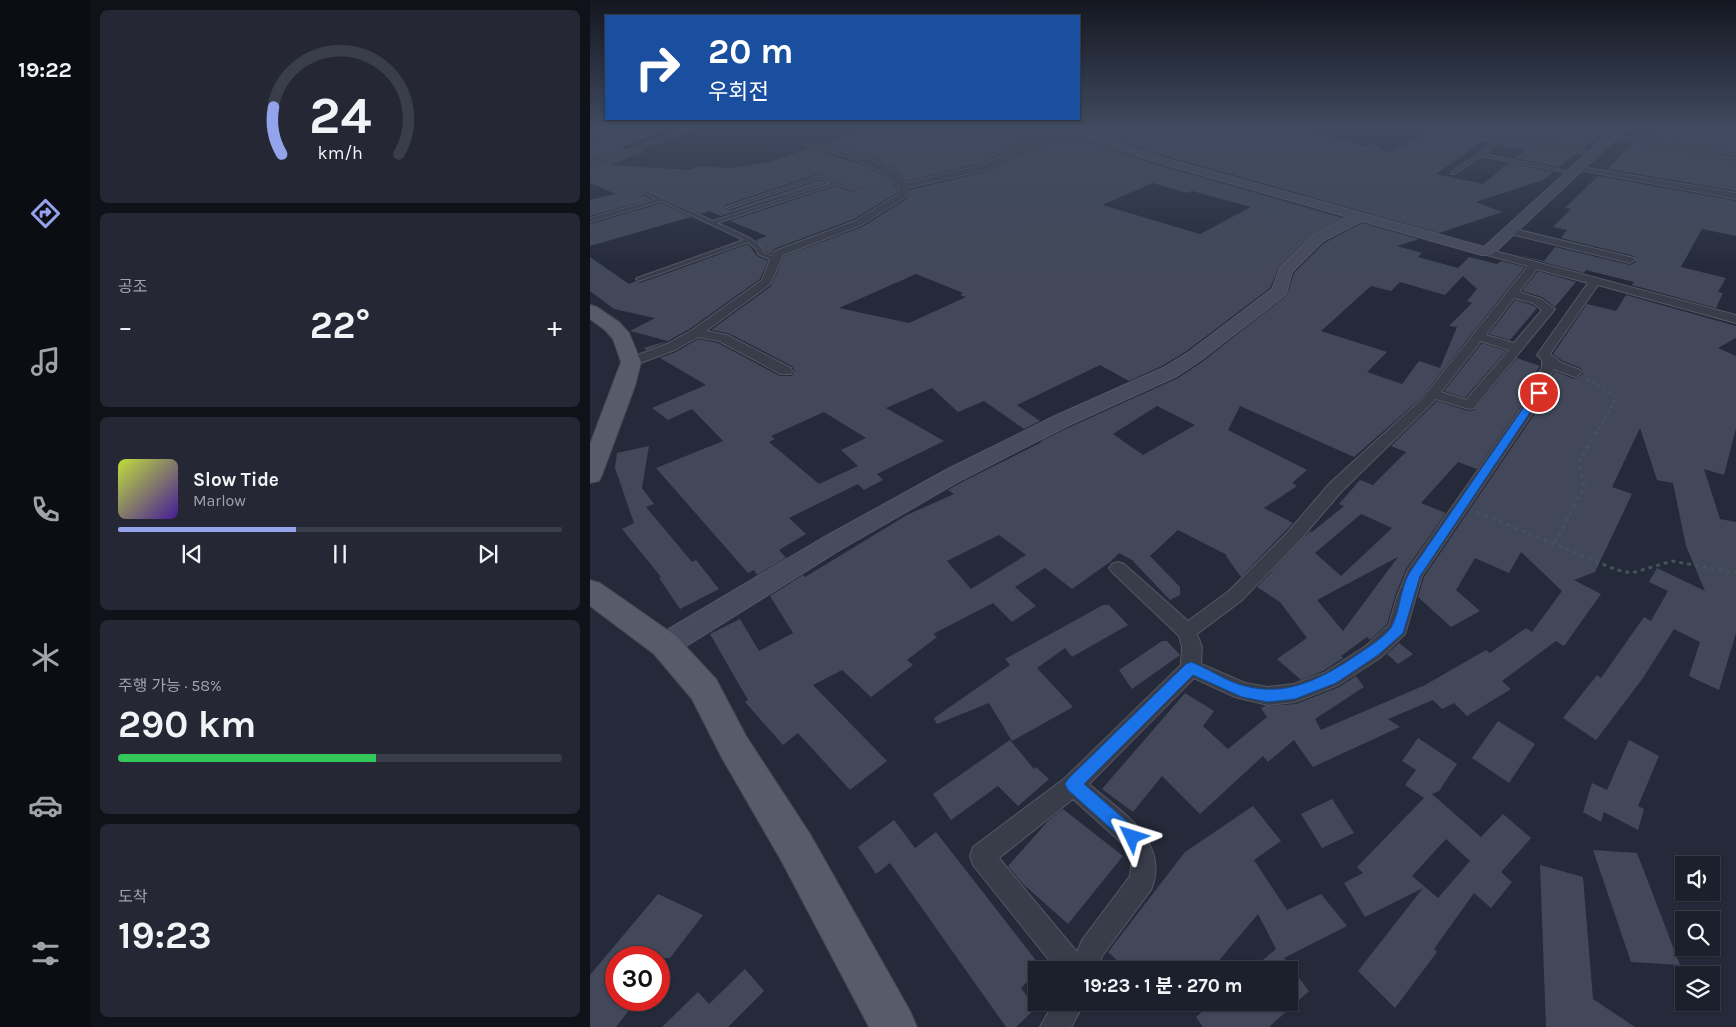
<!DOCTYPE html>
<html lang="ko">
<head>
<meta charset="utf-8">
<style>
	:root { --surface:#1c202c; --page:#252834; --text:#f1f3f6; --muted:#a0a3a9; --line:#3a3e48; --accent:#93a4ed }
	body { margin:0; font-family:Karla,"Noto Sans KR",sans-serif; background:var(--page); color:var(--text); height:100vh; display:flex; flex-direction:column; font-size:19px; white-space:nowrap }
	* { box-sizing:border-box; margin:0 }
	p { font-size:16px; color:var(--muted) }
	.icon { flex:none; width:28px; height:28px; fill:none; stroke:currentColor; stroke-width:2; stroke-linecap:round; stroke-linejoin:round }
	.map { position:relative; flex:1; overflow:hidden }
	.panel { display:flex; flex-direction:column; gap:10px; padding:10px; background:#0f1218; width:500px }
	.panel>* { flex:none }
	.banner { position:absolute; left:15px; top:15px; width:475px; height:105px; border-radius:0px; box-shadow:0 1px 4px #0004,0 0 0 1px var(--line); background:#1a4fa0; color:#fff; overflow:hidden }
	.buttons { position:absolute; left:1085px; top:856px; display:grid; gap:10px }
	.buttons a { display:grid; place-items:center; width:45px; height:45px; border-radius:0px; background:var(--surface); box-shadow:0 1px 4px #0004,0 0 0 1px var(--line); font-size:25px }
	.speed { position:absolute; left:15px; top:946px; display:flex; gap:10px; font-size:25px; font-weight:700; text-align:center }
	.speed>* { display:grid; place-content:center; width:65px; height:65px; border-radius:50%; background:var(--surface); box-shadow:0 1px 4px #0004,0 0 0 1px var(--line); line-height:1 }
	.speed .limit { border:8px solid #d22; background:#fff; color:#111 }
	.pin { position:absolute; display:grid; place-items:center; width:42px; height:42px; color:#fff; margin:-21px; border:2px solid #fff; border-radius:50%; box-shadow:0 1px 5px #0007 }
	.me { position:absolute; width:55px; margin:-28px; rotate:311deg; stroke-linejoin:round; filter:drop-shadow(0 0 4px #0008) }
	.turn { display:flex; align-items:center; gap:18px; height:105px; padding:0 20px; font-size:22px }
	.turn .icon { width:65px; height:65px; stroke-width:2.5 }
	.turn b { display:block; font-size:35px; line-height:42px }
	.big { font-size:38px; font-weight:700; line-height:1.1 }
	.panel .tile { flex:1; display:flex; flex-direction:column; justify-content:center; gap:8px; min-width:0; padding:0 18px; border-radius:8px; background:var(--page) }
	.panel .dial { align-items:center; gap:0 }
	.dial svg { height:130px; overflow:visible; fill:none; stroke:var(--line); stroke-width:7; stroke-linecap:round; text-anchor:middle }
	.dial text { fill:var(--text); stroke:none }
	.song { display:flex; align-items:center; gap:15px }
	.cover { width:60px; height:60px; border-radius:8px; background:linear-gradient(135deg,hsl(70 70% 55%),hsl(260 70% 35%)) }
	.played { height:5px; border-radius:2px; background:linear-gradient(90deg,var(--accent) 40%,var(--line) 40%) }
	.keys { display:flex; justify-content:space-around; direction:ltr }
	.heat { display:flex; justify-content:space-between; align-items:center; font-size:28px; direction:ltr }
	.charge { height:8px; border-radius:4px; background:linear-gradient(90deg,#34c759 58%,var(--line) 0) }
	.trip { position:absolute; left:438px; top:961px; width:270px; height:50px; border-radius:0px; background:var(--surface); box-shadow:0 1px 4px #0004,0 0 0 1px var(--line); font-weight:700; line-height:50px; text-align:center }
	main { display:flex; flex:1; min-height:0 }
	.tabs { display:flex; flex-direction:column; width:90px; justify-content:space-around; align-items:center; background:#0b0d12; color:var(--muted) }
	.tabs .icon { width:35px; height:35px }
	.tabs .active { color:var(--accent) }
	.tabs b { font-size:22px; color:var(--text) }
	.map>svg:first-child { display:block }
	.building { fill:#424859; fill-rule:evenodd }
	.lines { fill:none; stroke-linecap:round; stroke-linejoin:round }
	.lane-casing { stroke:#545865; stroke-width:2 }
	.street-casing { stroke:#545865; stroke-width:2 }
	.secondary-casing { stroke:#545865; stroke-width:2 }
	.primary-casing { stroke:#424653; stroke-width:2 }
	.path-far2 { stroke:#455258; stroke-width:1; stroke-dasharray:2 2; stroke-linecap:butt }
	.path-far1 { stroke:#455258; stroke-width:2.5; stroke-dasharray:3 3; stroke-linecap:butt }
	.path { stroke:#455258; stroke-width:3; stroke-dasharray:4 4; stroke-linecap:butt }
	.lane { fill:#393d4a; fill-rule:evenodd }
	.street { fill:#393d4a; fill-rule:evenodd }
	.secondary { fill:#474b5d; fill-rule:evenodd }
	.primary { fill:#575b6a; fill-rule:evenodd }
	.route { fill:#1a73e8; stroke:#114b97 }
</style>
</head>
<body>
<main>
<nav class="tabs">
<b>19:22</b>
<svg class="icon active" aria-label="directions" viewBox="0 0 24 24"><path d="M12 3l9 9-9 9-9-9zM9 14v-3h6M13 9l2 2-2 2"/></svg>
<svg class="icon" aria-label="music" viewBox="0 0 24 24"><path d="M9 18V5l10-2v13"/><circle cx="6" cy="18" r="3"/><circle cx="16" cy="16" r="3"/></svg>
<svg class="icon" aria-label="phone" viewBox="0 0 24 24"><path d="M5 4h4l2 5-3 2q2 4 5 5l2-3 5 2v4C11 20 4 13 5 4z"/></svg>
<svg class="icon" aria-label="climate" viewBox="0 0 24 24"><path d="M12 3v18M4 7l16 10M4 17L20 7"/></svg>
<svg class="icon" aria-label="car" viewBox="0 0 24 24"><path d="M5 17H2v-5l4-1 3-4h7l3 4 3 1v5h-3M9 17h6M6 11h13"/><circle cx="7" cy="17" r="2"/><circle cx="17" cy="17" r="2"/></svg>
<svg class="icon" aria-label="filters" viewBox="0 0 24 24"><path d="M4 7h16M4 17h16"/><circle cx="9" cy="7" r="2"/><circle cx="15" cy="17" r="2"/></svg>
</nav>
<section class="panel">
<div class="tile dial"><svg viewBox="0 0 100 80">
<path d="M14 69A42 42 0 1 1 86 69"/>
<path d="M14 69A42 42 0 0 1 9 40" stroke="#93a4ed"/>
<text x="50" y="56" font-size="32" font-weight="700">24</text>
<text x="50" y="72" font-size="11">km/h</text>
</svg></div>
<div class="tile"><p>공조</p>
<div class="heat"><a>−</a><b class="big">22°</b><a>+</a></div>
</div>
<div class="tile">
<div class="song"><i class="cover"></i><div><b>Slow Tide</b><p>Marlow</p></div></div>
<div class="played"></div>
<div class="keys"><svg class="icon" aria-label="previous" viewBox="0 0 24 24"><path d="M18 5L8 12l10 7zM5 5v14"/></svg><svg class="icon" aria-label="pause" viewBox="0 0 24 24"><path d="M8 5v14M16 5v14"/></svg><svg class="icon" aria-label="next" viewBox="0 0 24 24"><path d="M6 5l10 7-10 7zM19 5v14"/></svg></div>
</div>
<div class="tile"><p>주행 가능 · 58%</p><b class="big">290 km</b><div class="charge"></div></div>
<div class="tile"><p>도착</p><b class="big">19:23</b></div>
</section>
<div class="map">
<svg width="1146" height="1027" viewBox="0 0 1146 1027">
	<rect width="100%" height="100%" fill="#252a3a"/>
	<g class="building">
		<polygon points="34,127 80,127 80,129 30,148 37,149 27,152 0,158 0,141"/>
		<polygon points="282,127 371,127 378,130 385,127 481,127 438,139 392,163 316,181 303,168 286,159 232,144"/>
		<polygon points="503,127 687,127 764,142 773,146 782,144 800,152 848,127 985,154 969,167 925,158 935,150 906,144 904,142 892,142 846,174 893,184 919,163 963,172 953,180 886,202 912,212 849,233 575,156 496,130"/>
		<polygon points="887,127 1020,127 993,148"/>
		<polygon points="1067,127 1114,127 1119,131 1146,136 1146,153 1048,137 1050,135 1066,138"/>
		<path d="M 480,136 L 565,164 L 753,218 L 722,234 L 689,267 L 680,288 L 598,350 L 572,366 L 539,381 L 510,365 L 427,405 L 450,421 L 434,429 L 394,401 L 368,412 L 342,388 L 296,408 L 354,441 L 287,474 L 293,480 L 274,490 L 268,484 L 199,518 L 216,534 L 189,550 L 196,558 L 167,575 L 164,570 L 158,573 L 66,468 L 133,441 L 102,409 L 78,420 L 62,408 L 116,385 L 70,358 L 86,352 L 108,339 L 128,343 L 190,376 L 202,376 L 204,370 L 202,366 L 138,333 L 121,330 L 181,286 L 194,256 L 272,227 L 317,199 L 319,190 L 399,171 L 446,147 ZM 563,183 L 597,193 L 602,191 L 661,207 L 610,234 L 512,205 ZM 326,274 L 373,293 L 370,295 L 376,297 L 319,323 L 249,308 ZM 234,412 L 276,438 L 251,450 L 268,466 L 229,484 L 179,442 L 185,439 L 181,436 Z"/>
		<polygon points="1042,143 1146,161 1146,191 1018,169"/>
		<polygon points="219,148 276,166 298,179 307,188 307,193 264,219 184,249 181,254 174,251 166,240 177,236 140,221 246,186 266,193 271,189 228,174 135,205 134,208 141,210 229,180 236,183 131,216 119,211 111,214 54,189 52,191 53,195 62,199 0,216 0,200 26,194 0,183 0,164 30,158 50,150 56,151 20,165 101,170 109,166 140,168 180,162"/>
		<polygon points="1008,176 1146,201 1146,236 1112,229 1091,267 1136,278 1128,292 1133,293 1126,308 1042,285 1044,282 996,270 994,273 920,253 954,261 965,247 1040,265 1046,262 1044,256 971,238 977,230 963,227 981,209 975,208"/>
		<polygon points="71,203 101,217 0,246 0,224"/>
		<path d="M 772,223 L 829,239 L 807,246 L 832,253 L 828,257 L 868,268 L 879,257 L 907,264 L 911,261 L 935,267 L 830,399 L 764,457 L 650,406 L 638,430 L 717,470 L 702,483 L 707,486 L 674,508 L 703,523 L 651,577 L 636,556 L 637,555 L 588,530 L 560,556 L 590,587 L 590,595 L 580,600 L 542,560 L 529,553 L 520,562 L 482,589 L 455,568 L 425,587 L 446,606 L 422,622 L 403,603 L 343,634 L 347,637 L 317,660 L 323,665 L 281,697 L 252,670 L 223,685 L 297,761 L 260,790 L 208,733 L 193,745 L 155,702 L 158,700 L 120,634 L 150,619 L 169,651 L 203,633 L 180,596 L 213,575 L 215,577 L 317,515 L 364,494 L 358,490 L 374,481 L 452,442 L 451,441 L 480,427 L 588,378 L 612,362 L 697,295 L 704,273 L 734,243 ZM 873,276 L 887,289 L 877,301 L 882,303 L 859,326 L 867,327 L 850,368 L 829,361 L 812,384 L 777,372 L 797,352 L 731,331 L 781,286 L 801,291 L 810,282 L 855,295 ZM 567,406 L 605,425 L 553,455 L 523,434 ZM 409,535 L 436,555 L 381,589 L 357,561 Z"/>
		<polygon points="158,244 167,256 178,261 170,279 101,328 76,342 57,350 53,348 78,341 40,331 65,318 24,309 0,291 0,257 39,284 46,281 50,283"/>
		<polygon points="948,271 986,282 965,307 952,297 932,291"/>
		<polygon points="1036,295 1146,326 1146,338 1128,348 1146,356 1146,428 1134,475 1114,469 1130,519 1146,522 1146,633 1129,690 1099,676 1110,642 1084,629 1053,678 1006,740 973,718 1007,675 1011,678 1054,617 1061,621 1078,591 1059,582 1067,568 1115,591 1096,546 1083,483 1067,480 1050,428 1022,487 1042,494 1005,572 984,580 1011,594 974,646 966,641 912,681 921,689 877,716 864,703 852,709 843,700 798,719 810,727 723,767 704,740 678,762 673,756 610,814 572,776 543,812 512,789 595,693 624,711 613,726 638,749 677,717 671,708 675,706 706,704 749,687 766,676 774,687 725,719 731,730 835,685 896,650 900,653 936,628 942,632 972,591 931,552 919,573 885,558 866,590 890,611 861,627 828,597 834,577 958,394 956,384 965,371 984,379 993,374 991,368 973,361 963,354 997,304 1026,311"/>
		<polygon points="925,300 942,305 947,308 920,340 899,334"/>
		<polygon points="892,343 916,351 875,398 854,391"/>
		<path d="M 927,358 L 950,366 L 938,383 L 940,393 L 887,469 L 868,462 L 831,503 L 856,513 L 816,569 L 805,596 L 797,624 L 780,640 L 777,637 L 751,656 L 753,658 L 733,671 L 711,680 L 687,659 L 717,638 L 690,602 L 667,587 L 720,531 L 722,532 L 754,506 L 749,504 L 770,480 L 783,485 L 816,452 L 801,446 L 847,401 L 878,411 L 884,410 ZM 771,514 L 802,528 L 751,576 L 725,553 ZM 808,557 L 753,631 L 727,600 Z"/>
		<polygon points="59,446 52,488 64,504 56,507 102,562 106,560 129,589 90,609 69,578 71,577 32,529 44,523 25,468 27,453"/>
		<polygon points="513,605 519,605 538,625 482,657 475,648 447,668 483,707 422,741 399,703 347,724 344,718 420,665 415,659"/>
		<polygon points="572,641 577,641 590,655 542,689 529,670"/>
		<polygon points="809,643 823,654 808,664 797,654"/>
		<polygon points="908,721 945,744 919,783 882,758"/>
		<path d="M 828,738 L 867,764 L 849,791 L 842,794 L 891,837 L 913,814 L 941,838 L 911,872 L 922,882 L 901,908 L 884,893 L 844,949 L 847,952 L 805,1008 L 768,971 L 833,888 L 775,917 L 754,883 L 773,873 L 767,867 L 834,798 L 815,785 L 826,770 L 812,761 ZM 856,839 L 880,861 L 848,898 L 822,876 Z"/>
		<polygon points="420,740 444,769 446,767 459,779 428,806 408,786 361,820 343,794"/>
		<polygon points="1039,740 1069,756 1048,806 1054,809 1048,830 1014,812 1011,822 993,812 1002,783 1017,790"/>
		<polygon points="742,799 764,833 732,848 711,814"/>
		<polygon points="663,806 691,841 664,860 697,910 731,894 757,926 694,958 719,991 679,1027 613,1027 606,1017 623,1002 699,1002 699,970 661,970 686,949 668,914 621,970 538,970 518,952 595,852"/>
		<polygon points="473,809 533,856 478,924 433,884 418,866 458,821"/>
		<polygon points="304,820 325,848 346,832 452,968 446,970 446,973 431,988 446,1008 426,1027 416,1027 300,863 286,874 268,847"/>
		<polygon points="1003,850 1047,853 1090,965 1041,962"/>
		<polygon points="950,865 993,877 1003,999 1045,1027 956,1027"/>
		<polygon points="68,894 113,915 80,958 26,958 26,1000 47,1000 26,1027 0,1027 0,975"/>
		<polygon points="155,969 174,991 138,1027 72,1027 108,992 119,1004"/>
	</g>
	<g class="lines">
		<g class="lane-casing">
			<g id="lane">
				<polygon points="100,127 107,127 30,156 0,162 0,160 28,154"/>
				<polygon points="904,144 905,146 894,154 986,173 984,174 891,156 865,174 861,174 861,172"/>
				<path d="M 229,176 L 269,190 L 267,191 L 246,184 L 127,223 C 139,229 170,239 173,252 L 185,258 L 185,260 L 183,261 L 168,254 L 166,249 L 158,242 L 49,281 L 46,279 L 47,278 L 154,240 L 71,201 L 0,222 L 0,218 L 67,199 L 54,193 L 54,191 L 56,191 L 123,221 L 241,183 L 229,178 L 140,208 L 136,207 Z"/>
			</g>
		</g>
		<g class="street-casing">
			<g id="street">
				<polygon points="21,127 32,127 0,139 0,135"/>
				<path d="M 489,127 L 501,127 L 445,145 L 399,169 L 317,188 L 316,197 L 271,225 L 193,255 L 180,284 L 116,331 L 137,335 L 201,368 L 202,371 L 201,374 L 191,374 L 129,341 L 108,337 L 85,350 L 45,365 L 41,366 L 35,362 L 37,359 L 77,344 L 102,330 L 172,280 L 180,260 L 185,251 L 265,221 L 309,194 L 309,187 C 283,160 249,155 214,145 L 214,141 L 285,161 L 302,170 L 315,183 L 393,165 L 439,141 Z"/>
				<polygon points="859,127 875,127 1004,152 1008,154 1004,156"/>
				<polygon points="1116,127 1146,130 1146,134 1119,129"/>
				<polygon points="1020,134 1146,155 1146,159 1023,138 1020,138"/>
				<polygon points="986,166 1146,193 1146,199 989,170 985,168"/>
				<polygon points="920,228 1044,258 1045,260 1040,263 917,233 917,229"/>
				<path d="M 897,249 L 1146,315 L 1146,323 L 1008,285 L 960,354 L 972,363 L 990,370 L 991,373 L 985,377 L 964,369 L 954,384 L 956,393 L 832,576 L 815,634 L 790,658 L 748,685 L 705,702 L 678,705 L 645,697 L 604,678 L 499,784 C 531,812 581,841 561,890 L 512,956 L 508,970 L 467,970 L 383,865 L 380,856 L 383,847 L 475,778 L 591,665 L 592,647 L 589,636 L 522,572 L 519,568 L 522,564 L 528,562 L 534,564 L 598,621 L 639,591 L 697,533 L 740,483 L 831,400 L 938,266 L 893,254 L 892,252 ZM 947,269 L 998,283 L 947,355 L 952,360 L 952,368 L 940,384 L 942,393 L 818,570 L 807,597 L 799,625 L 776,646 L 734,673 L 704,684 L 678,687 L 655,683 L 611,664 L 612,647 L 607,634 L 651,601 L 709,541 L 752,491 L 846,399 L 879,409 L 884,408 L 965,309 L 951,299 L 929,292 ZM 924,298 L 943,303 L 952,310 L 924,343 L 896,335 ZM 891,341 L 919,350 L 876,400 L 851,392 ZM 483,799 L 534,845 L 542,859 L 540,876 L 492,940 L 487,952 L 409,858 Z"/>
				<polygon points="464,1002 495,1002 481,1027 450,1027"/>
			</g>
		</g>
		<g class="secondary-casing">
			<polygon id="secondary" points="1026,127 1038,127 902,255 892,255 772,221 733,241 702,272 696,294 611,360 587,376 479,425 373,479 248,551 85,653 75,656 65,653 61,645 65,637 231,539 358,469 465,416 573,368 599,352 682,289 690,268 723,235 758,217 566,162 481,134 480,132 481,130 489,130 574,158 894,247"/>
		</g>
		<g class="primary-casing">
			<g id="primary">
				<polygon points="0,305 7,307 29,322 39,333 51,362 45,386 12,475 9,481 0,483 0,444 31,362 23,339 15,330 0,319"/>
				<polygon points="0,580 10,583 86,636 126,679 156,736 220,834 320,1011 327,1027 279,1027 192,862 132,758 102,699 64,654 0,606"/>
			</g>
		</g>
		<polyline class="path-far2" points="0,201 17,196"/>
		<polyline class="path-far1" points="997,379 1024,396 1024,403 1008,429"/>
		<g class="path">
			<polyline points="887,512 1027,570 1042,573 1082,561 1146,573"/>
			<polyline points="965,543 994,487 989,462 1009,428"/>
		</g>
		<use href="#lane" class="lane"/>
		<use href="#street" class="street"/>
		<use href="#secondary" class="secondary"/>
		<use href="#primary" class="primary"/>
	</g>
	<linearGradient id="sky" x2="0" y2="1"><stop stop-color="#141720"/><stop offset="0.47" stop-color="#404a60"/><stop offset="1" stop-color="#404a60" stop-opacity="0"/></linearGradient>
	<rect width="1146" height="271" fill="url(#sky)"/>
	<path class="route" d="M 949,390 L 953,393 L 830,576 L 813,633 L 788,655 L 746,683 L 705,699 L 678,702 L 652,697 L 603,675 L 494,784 L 548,831 L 550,837 L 548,842 L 542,845 L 536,842 L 478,790 L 475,784 L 478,779 L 596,664 L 601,662 L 606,664 C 622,671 638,682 655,686 C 696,697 731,679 764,657 C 774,650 797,636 802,626 C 810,611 810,589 820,572 L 945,391 Z"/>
</svg>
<div class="buttons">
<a><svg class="icon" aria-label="sound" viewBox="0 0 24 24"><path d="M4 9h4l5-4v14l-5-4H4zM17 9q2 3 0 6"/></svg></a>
<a><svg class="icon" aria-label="search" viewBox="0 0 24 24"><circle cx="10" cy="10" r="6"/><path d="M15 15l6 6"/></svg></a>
<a><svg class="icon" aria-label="layers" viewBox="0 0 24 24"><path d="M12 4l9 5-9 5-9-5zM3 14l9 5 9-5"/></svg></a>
</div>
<div class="speed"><div class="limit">30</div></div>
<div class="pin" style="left:949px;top:393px;background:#d93025"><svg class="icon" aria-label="arrive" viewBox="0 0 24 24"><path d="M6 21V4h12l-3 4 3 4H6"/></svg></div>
<svg class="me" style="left:542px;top:837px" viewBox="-20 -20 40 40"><path d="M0-17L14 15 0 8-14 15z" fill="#1a73e8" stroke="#fff" stroke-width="4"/></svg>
<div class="trip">19:23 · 1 분 · 270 m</div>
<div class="banner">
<div class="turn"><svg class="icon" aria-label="right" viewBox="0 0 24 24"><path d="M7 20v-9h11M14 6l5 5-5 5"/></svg><div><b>20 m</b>우회전</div></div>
</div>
</div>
</main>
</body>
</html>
